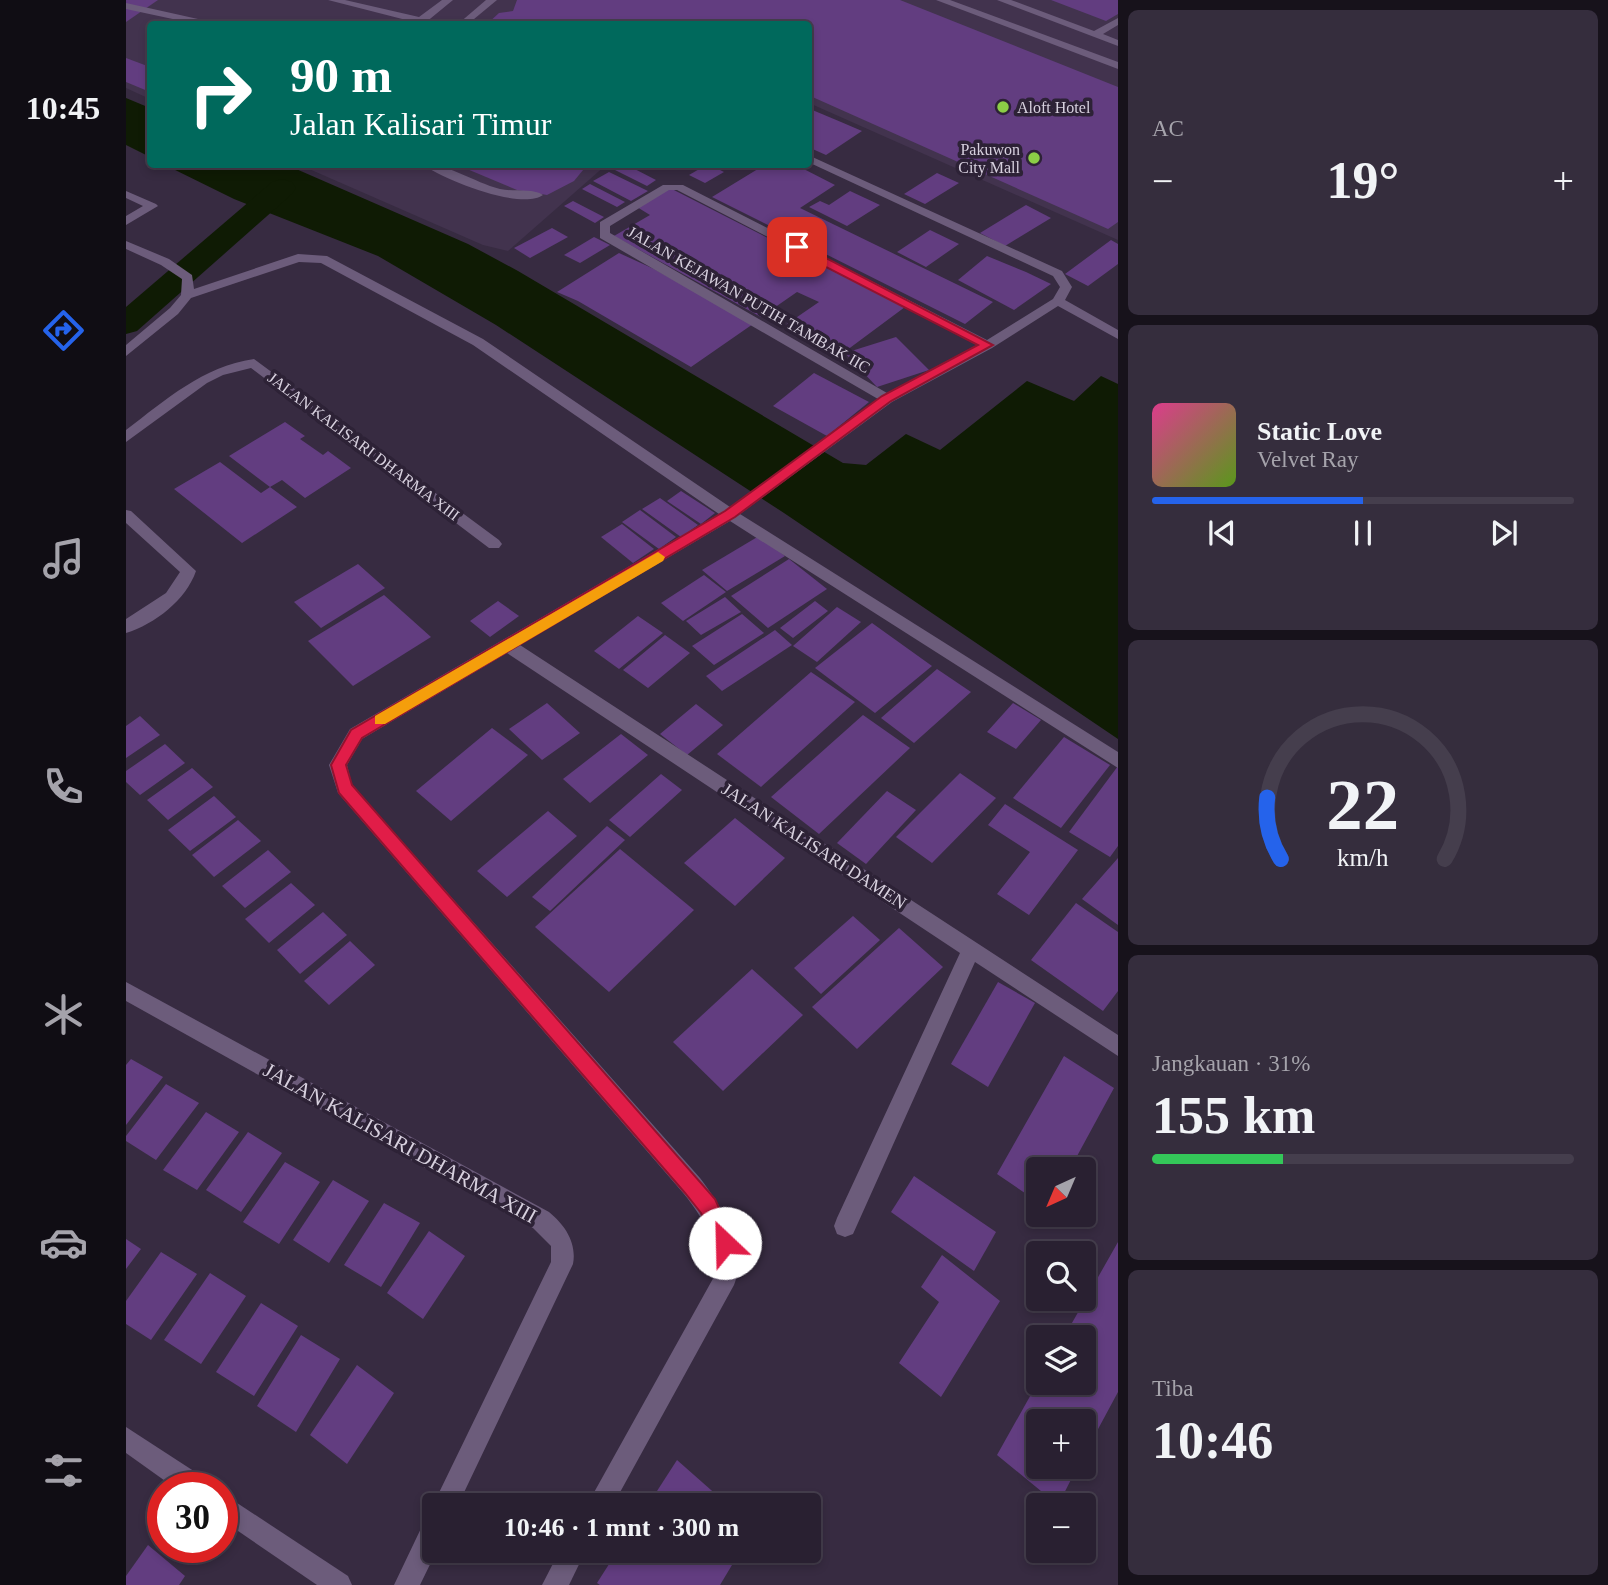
<!DOCTYPE html>
<html lang="id">
<head>
<meta charset="utf-8">
<style>
	:root { --surface:#292031; --page:#352d3d; --text:#f1f3f6; --muted:#a5a3ab; --line:#453e4d; --accent:#2563eb }
	body { margin:0; font-family:Georgia,serif; background:var(--page); color:var(--text); height:100vh; display:flex; flex-direction:column; font-size:26px; white-space:nowrap }
	* { box-sizing:border-box; margin:0 }
	p { font-size:23px; color:var(--muted) }
	.icon { flex:none; width:38px; height:38px; fill:none; stroke:currentColor; stroke-width:2; stroke-linecap:round; stroke-linejoin:round }
	.map { position:relative; flex:1; overflow:hidden }
	.sheet { display:flex; flex-direction:column; gap:10px; padding:10px; background:#17121b; width:490px }
	.sheet>* { flex:none }
	.hud { position:absolute; left:21px; top:21px; width:665px; height:147px; border-radius:7px; box-shadow:0 4px 10px #0003,0 0 0 2px var(--line); background:#00695c; color:#fff; overflow:hidden }
	.needle { width:46px; rotate:224deg }
	.fabs { position:absolute; left:900px; top:1157px; display:grid; gap:14px }
	.fabs a { display:grid; place-items:center; width:70px; height:70px; border-radius:7px; background:var(--surface); box-shadow:0 4px 10px #0003,0 0 0 2px var(--line); font-size:35px }
	.speed { position:absolute; left:21px; top:1472px; display:flex; gap:14px; font-size:35px; font-weight:700; text-align:center }
	.speed>* { display:grid; place-content:center; width:91px; height:91px; border-radius:50%; background:var(--surface); box-shadow:0 4px 10px #0003,0 0 0 2px var(--line); line-height:1 }
	.speed .limit { border:10px solid #d22; background:#fff; color:#111 }
	.pin { position:absolute; display:grid; place-items:center; width:60px; height:60px; color:#fff; margin:-30px; border-radius:14px; box-shadow:0 4px 10px #0006 }
	.me { position:absolute; width:77px; margin:-38px; rotate:336deg; stroke-linejoin:round; filter:drop-shadow(0 0 5px #0008) }
	.turn { display:flex; align-items:center; gap:24px; height:147px; padding:0 28px; font-size:32px }
	.turn .icon { width:91px; height:91px; stroke-width:2.5 }
	.turn b { display:block; font-size:49px; line-height:60px }
	.big { font-size:52px; font-weight:800; line-height:1.1 }
	.sheet .tile { flex:1; display:flex; flex-direction:column; justify-content:center; gap:10px; min-width:0; padding:0 24px; border-radius:10px; background:var(--page) }
	.sheet .dial { align-items:center; gap:0 }
	.dial svg { height:182px; overflow:visible; fill:none; stroke:var(--line); stroke-width:7; stroke-linecap:round; text-anchor:middle }
	.dial text { fill:var(--text); stroke:none }
	.song { display:flex; align-items:center; gap:21px }
	.cover { width:84px; height:84px; border-radius:10px; background:linear-gradient(135deg,hsl(330 70% 55%),hsl(90 70% 35%)) }
	.played { height:7px; border-radius:4px; background:linear-gradient(90deg,var(--accent) 50%,var(--line) 50%) }
	.keys { display:flex; justify-content:space-around; direction:ltr }
	.heat { display:flex; justify-content:space-between; align-items:center; font-size:38px; direction:ltr }
	.charge { height:10px; border-radius:5px; background:linear-gradient(90deg,#34c759 31%,var(--line) 0) }
	.trip { position:absolute; left:296px; top:1493px; width:399px; height:70px; border-radius:7px; background:var(--surface); box-shadow:0 4px 10px #0003,0 0 0 2px var(--line); font-weight:800; line-height:70px; text-align:center }
	main { display:flex; flex:1; min-height:0 }
	.menu { display:flex; flex-direction:column; width:126px; justify-content:space-around; align-items:center; background:#100d14; color:var(--muted) }
	.menu .icon { width:49px; height:49px }
	.menu .current { color:var(--accent) }
	.menu b { font-size:32px; color:var(--text) }
	.map>svg:first-child { display:block }
	.built { fill:#42334e }
	.water { fill:#0f1b04 }
	.lines { fill:none; stroke-linecap:round; stroke-linejoin:round }
	.canal { fill:#0f1b04; fill-rule:evenodd }
	.building { fill:#623d80 }
	.minor { fill:#6c5c7b; fill-rule:evenodd }
	.route { fill:#e11d48; stroke:#92132f; stroke-width:2 }
	.slow { fill:#f59e0b }
	.poi-dot { fill:#8bce46; stroke:#2d2236; stroke-width:2.5 }
	.labels { text-anchor:middle; stroke-width:7; stroke-linejoin:round; paint-order:stroke }
	.far-poi-label { font-size:16px; fill:#d7d0de; stroke:#2d2236; text-anchor:start }
	.far-street-label { font-size:16px; fill:#d7d0de; stroke:#2d2236 }
	.street-label { font-size:18px; fill:#d7d0de; stroke:#2d2236 }
	.near-street-label { font-size:21px; fill:#d7d0de; stroke:#2d2236 }
</style>
</head>
<body>
<main>
<nav class="menu">
<b>10:45</b>
<svg class="icon current" aria-label="directions" viewBox="0 0 24 24"><path d="M12 3l9 9-9 9-9-9zM9 14v-3h6M13 9l2 2-2 2"/></svg>
<svg class="icon" aria-label="music" viewBox="0 0 24 24"><path d="M9 18V5l10-2v13"/><circle cx="6" cy="18" r="3"/><circle cx="16" cy="16" r="3"/></svg>
<svg class="icon" aria-label="phone" viewBox="0 0 24 24"><path d="M5 4h4l2 5-3 2q2 4 5 5l2-3 5 2v4C11 20 4 13 5 4z"/></svg>
<svg class="icon" aria-label="climate" viewBox="0 0 24 24"><path d="M12 3v18M4 7l16 10M4 17L20 7"/></svg>
<svg class="icon" aria-label="car" viewBox="0 0 24 24"><path d="M5 17H2v-5l4-1 3-4h7l3 4 3 1v5h-3M9 17h6M6 11h13"/><circle cx="7" cy="17" r="2"/><circle cx="17" cy="17" r="2"/></svg>
<svg class="icon" aria-label="filters" viewBox="0 0 24 24"><path d="M4 7h16M4 17h16"/><circle cx="9" cy="7" r="2"/><circle cx="15" cy="17" r="2"/></svg>
</nav>
<div class="map">
<svg width="992" height="1585" viewBox="0 0 992 1585">
	<rect width="100%" height="100%" fill="#372b41"/>
	<g class="built">
		<polygon points="0,0 992,0 992,240 683,103 682,24 24,24 24,99 0,88"/>
		<polygon points="174,165 480,165 382,251 357,245"/>
	</g>
	<g class="water">
		<polygon points="0,98 24,108 24,157 0,145"/>
		<polygon points="39,165 161,165 342,244 392,271 717,463 740,465 780,434 814,450 901,381 948,401 975,376 992,384 992,739 658,513 370,325 252,256 108,199"/>
	</g>
	<g class="lines">
		<polygon class="canal" points="156,179 166,182 170,188 166,194 11,331 0,334 0,307 146,182"/>
	</g>
	<g class="building">
		<polygon points="0,0 32,0 0,22"/>
		<polygon points="391,0 774,0 992,87 992,222 982,229 682,95 682,24 361,24 373,13 387,11"/>
		<polygon points="925,0 992,0 992,14 980,21"/>
		<polygon points="0,58 24,67 24,92 0,82"/>
		<polygon points="684,109 715,122 736,131 700,155 682,147"/>
		<polygon points="329,164 462,164 448,181 421,195 391,190"/>
		<polygon points="490,164 499,164 530,180 521,186 485,168"/>
		<polygon points="582,164 598,172 579,183 563,175"/>
		<polygon points="640,164 668,164 709,185 674,208 867,302 839,324 586,197"/>
		<polygon points="483,172 522,191 505,201 467,181"/>
		<polygon points="811,173 833,183 799,204 778,194"/>
		<polygon points="464,184 499,202 491,207 456,189"/>
		<polygon points="544,188 685,260 779,307 713,356 658,326 693,302 671,292 635,317 488,236 524,215 511,207"/>
		<polygon points="724,191 754,205 721,226 683,207 694,201 703,205"/>
		<polygon points="447,201 478,217 469,223 438,206"/>
		<polygon points="900,205 925,218 879,246 854,233"/>
		<polygon points="426,228 442,237 404,258 388,248"/>
		<polygon points="804,230 833,244 800,267 771,252"/>
		<polygon points="468,237 484,245 454,263 438,255"/>
		<polygon points="985,240 992,244 992,264 962,286 939,274"/>
		<polygon points="493,253 528,269 627,324 565,367 452,301 431,292"/>
		<polygon points="861,256 900,272 925,284 888,310 832,280"/>
		<polygon points="770,337 803,370 751,387 719,353"/>
		<polygon points="688,373 743,402 701,436 647,406"/>
		<polygon points="159,422 179,436 174,439 197,455 202,451 225,468 179,498 156,480 144,487 103,456"/>
		<polygon points="94,462 135,493 144,487 171,507 116,543 48,489"/>
		<polygon points="555,491 589,513 575,524 541,501"/>
		<polygon points="534,498 572,525 555,537 516,509"/>
		<polygon points="514,510 550,537 533,549 496,522"/>
		<polygon points="496,524 528,549 507,563 475,537"/>
		<polygon points="633,536 659,556 601,591 576,570"/>
		<polygon points="663,559 701,589 642,628 605,596"/>
		<polygon points="232,564 259,588 195,628 168,602"/>
		<polygon points="578,575 600,592 557,621 535,603"/>
		<polygon points="258,595 305,637 227,686 182,641"/>
		<polygon points="599,597 615,612 575,635 560,621"/>
		<polygon points="372,601 393,616 364,637 344,621"/>
		<polygon points="689,601 702,611 667,638 654,628"/>
		<polygon points="711,607 735,622 691,662 667,646"/>
		<polygon points="616,614 638,633 588,665 566,646"/>
		<polygon points="512,616 537,633 493,669 468,651"/>
		<polygon points="746,623 806,666 749,713 689,668"/>
		<polygon points="649,630 666,645 596,691 580,676"/>
		<polygon points="539,635 564,653 522,688 497,670"/>
		<polygon points="811,669 845,692 788,743 755,718"/>
		<polygon points="685,672 729,702 635,787 591,754"/>
		<polygon points="421,703 454,733 416,760 383,729"/>
		<polygon points="887,703 915,720 890,749 861,732"/>
		<polygon points="570,704 597,725 561,755 534,734"/>
		<polygon points="737,715 784,748 693,834 645,797"/>
		<polygon points="14,716 34,735 0,758 0,726"/>
		<polygon points="366,728 402,755 325,821 290,791"/>
		<polygon points="495,734 522,755 464,803 437,779"/>
		<polygon points="938,737 984,765 935,828 887,798"/>
		<polygon points="39,744 59,763 14,795 0,782 0,771"/>
		<polygon points="992,766 992,846 984,857 943,832"/>
		<polygon points="66,768 87,787 42,820 21,800"/>
		<polygon points="834,773 870,798 806,863 770,837"/>
		<polygon points="535,774 556,790 504,837 483,820"/>
		<polygon points="761,791 790,810 740,864 711,843"/>
		<polygon points="88,796 110,817 64,851 42,830"/>
		<polygon points="879,804 952,850 903,915 871,894 904,852 862,825"/>
		<polygon points="422,811 451,836 381,897 351,871"/>
		<polygon points="609,818 659,858 609,906 558,863"/>
		<polygon points="112,820 135,841 88,877 66,855"/>
		<polygon points="481,826 499,840 424,911 406,897"/>
		<polygon points="494,849 568,910 483,992 409,927"/>
		<polygon points="142,850 165,872 119,908 96,886"/>
		<polygon points="992,858 992,925 956,899"/>
		<polygon points="165,883 189,905 143,943 119,919"/>
		<polygon points="950,903 992,932 992,991 977,1011 905,960"/>
		<polygon points="197,912 221,935 174,974 151,950"/>
		<polygon points="727,916 754,940 695,994 668,968"/>
		<polygon points="773,928 817,967 731,1049 686,1007"/>
		<polygon points="224,941 249,965 203,1005 178,981"/>
		<polygon points="626,969 677,1015 597,1091 547,1042"/>
		<polygon points="872,982 909,1003 862,1087 825,1064"/>
		<polygon points="938,1056 988,1088 944,1169 912,1169 912,1202 871,1174"/>
		<polygon points="5,1059 37,1077 0,1125 0,1065"/>
		<polygon points="40,1084 73,1103 30,1160 0,1141 0,1136"/>
		<polygon points="80,1112 113,1132 71,1190 37,1170"/>
		<polygon points="122,1132 156,1153 115,1212 80,1190"/>
		<polygon points="159,1162 194,1182 153,1244 117,1222"/>
		<polygon points="788,1176 870,1232 848,1271 765,1212"/>
		<polygon points="207,1180 243,1201 203,1263 167,1240"/>
		<polygon points="258,1203 294,1223 255,1287 218,1265"/>
		<polygon points="303,1231 339,1256 297,1319 261,1293"/>
		<polygon points="0,1239 15,1249 0,1269"/>
		<polygon points="992,1242 992,1392 957,1457 957,1421 912,1421 912,1466 952,1466 932,1505 871,1455 912,1382 957,1382 957,1337 938,1337"/>
		<polygon points="35,1252 71,1274 25,1340 0,1324 0,1301"/>
		<polygon points="816,1255 874,1301 815,1397 773,1363 813,1302 795,1287"/>
		<polygon points="84,1273 120,1296 75,1364 38,1340"/>
		<polygon points="135,1303 172,1326 128,1396 90,1372"/>
		<polygon points="175,1335 214,1359 170,1432 131,1406"/>
		<polygon points="231,1365 268,1393 221,1464 184,1435"/>
		<polygon points="551,1460 602,1505 522,1505"/>
		<polygon points="22,1545 59,1576 53,1585 0,1585 0,1576"/>
		<polygon points="492,1550 615,1550 594,1585 474,1585 471,1583"/>
	</g>
	<g class="lines">
		<g class="minor">
			<polygon points="202,0 219,0 293,17 316,0 327,0 299,23 286,24 288,22"/>
			<polygon points="360,0 371,0 342,24 332,24"/>
			<polygon points="810,0 824,0 992,62 992,69"/>
			<polygon points="871,0 885,0 968,31 992,18 992,25 977,34 992,40 992,46"/>
			<polygon points="0,3 81,21 86,24 70,24 0,9"/>
			<path d="M 682,155 L 936,271 L 946,287 L 939,300 L 992,330 L 992,339 L 932,306 L 866,348 L 766,402 L 614,514 L 992,752 L 992,768 L 604,521 L 394,645 L 992,1035 L 992,1056 L 849,962 L 727,1234 L 719,1237 L 711,1234 L 708,1226 L 711,1218 L 834,953 L 381,653 L 236,739 L 221,765 L 226,785 L 574,1178 C 595,1206 623,1248 608,1285 L 487,1505 L 461,1505 L 589,1275 C 591,1242 578,1219 558,1194 L 212,793 L 203,765 L 224,729 L 593,514 L 347,345 L 195,263 L 173,262 L 65,298 L 52,314 L 0,356 L 0,345 L 44,308 L 55,295 L 56,279 L 35,265 L 0,249 L 0,241 L 43,259 L 66,275 L 68,289 L 172,254 L 201,256 L 357,339 L 604,507 L 752,399 L 474,238 L 474,222 L 537,185 L 557,185 L 861,340 L 927,299 L 934,287 L 927,276 L 682,162 ZM 543,190 L 551,190 L 851,345 L 761,393 L 484,233 L 484,226 Z"/>
			<path d="M 296,164 C 324,164 347,182 374,189 C 387,192 407,188 417,195 C 395,211 316,179 296,164 Z"/>
			<polygon points="0,191 30,204 32,206 0,225 0,216 17,206 0,198"/>
			<path d="M 128,359 L 373,540 L 376,544 L 373,548 L 363,548 L 125,368 L 97,375 L 81,383 L 0,442 L 0,430 C 41,399 76,367 128,359 Z"/>
			<path d="M 0,510 L 5,511 L 70,571 C 60,600 29,624 0,633 L 0,619 L 40,593 L 54,572 L 0,523 Z"/>
			<path d="M 0,982 L 423,1212 C 439,1225 451,1243 447,1264 L 332,1505 L 308,1505 L 308,1508 L 307,1505 L 425,1262 L 425,1246 L 407,1228 L 0,1001 Z"/>
			<polygon points="0,1427 80,1479 83,1488 49,1488 0,1453"/>
			<polygon points="96,1493 222,1576 226,1585 191,1585 96,1520"/>
			<polygon points="308,1517 308,1550 311,1550 294,1585 268,1585 299,1520"/>
			<polygon points="434,1550 460,1550 443,1585 416,1585"/>
		</g>
	</g>
	<polygon class="route" points="667,245 675,245 867,345 765,401 609,517 236,738 220,765 226,785 589,1199 609,1243 606,1250 599,1253 592,1250 575,1213 559,1193 213,793 205,765 225,730 599,511 756,396 852,345 667,250"/>
	<polygon class="slow" points="532,552 539,557 537,561 259,724 249,724 249,716"/>
	<g class="poi-dot">
		<circle cx="877" cy="107" r="7"/>
		<circle cx="908" cy="158" r="7"/>
	</g>
	<g class="labels">
		<g class="far-poi-label">
			<text x="891" y="113">Aloft Hotel</text>
			<text x="894" y="155" text-anchor="end">Pakuwon<tspan x="894" dy="18">City Mall</tspan></text>
		</g>
		<g class="far-street-label">
			<text transform="translate(623 299) rotate(30)" y="6">JALAN KEJAWAN PUTIH TAMBAK IIC</text>
			<text transform="translate(238 446) rotate(37)" y="6">JALAN KALISARI DHARMA XIII</text>
		</g>
		<g class="street-label">
			<text transform="translate(688 846) rotate(33)" y="6">JALAN KALISARI DAMEN</text>
		</g>
		<g class="near-street-label">
			<text transform="translate(274 1143) rotate(29)" y="7">JALAN KALISARI DHARMA XIII</text>
		</g>
	</g>
</svg>
<div class="fabs">
<a><svg class="needle" viewBox="-14 -14 28 28"><path d="M0-13l5 13h-10z" fill="#e53935"/><path d="M0 13l5-13h-10z" fill="#a5a3ab"/></svg></a>
<a><svg class="icon" aria-label="search" viewBox="0 0 24 24"><circle cx="10" cy="10" r="6"/><path d="M15 15l6 6"/></svg></a>
<a><svg class="icon" aria-label="layers" viewBox="0 0 24 24"><path d="M12 4l9 5-9 5-9-5zM3 14l9 5 9-5"/></svg></a>
<a>+</a>
<a>−</a>
</div>
<div class="speed"><div class="limit">30</div></div>
<div class="pin" style="left:671px;top:247px;background:#d93025"><svg class="icon" aria-label="arrive" viewBox="0 0 24 24"><path d="M6 21V4h12l-3 4 3 4H6"/></svg></div>
<svg class="me" style="left:599px;top:1243px" viewBox="-20 -20 40 40"><circle r="19" fill="#fff"/><path d="M0-13L10 11 0 6-10 11z" fill="#e11d48"/></svg>
<div class="trip">10:46 · 1 mnt · 300 m</div>
<div class="hud">
<div class="turn"><svg class="icon" aria-label="right" viewBox="0 0 24 24"><path d="M7 20v-9h11M14 6l5 5-5 5"/></svg><div><b>90 m</b>Jalan Kalisari Timur</div></div>
</div>
</div>
<section class="sheet">
<div class="tile"><p>AC</p>
<div class="heat"><a>−</a><b class="big">19°</b><a>+</a></div>
</div>
<div class="tile">
<div class="song"><i class="cover"></i><div><b>Static Love</b><p>Velvet Ray</p></div></div>
<div class="played"></div>
<div class="keys"><svg class="icon" aria-label="previous" viewBox="0 0 24 24"><path d="M18 5L8 12l10 7zM5 5v14"/></svg><svg class="icon" aria-label="pause" viewBox="0 0 24 24"><path d="M8 5v14M16 5v14"/></svg><svg class="icon" aria-label="next" viewBox="0 0 24 24"><path d="M6 5l10 7-10 7zM19 5v14"/></svg></div>
</div>
<div class="tile dial"><svg viewBox="0 0 100 80">
<path d="M14 69A42 42 0 1 1 86 69"/>
<path d="M14 69A42 42 0 0 1 8 42" stroke="#2563eb"/>
<text x="50" y="56" font-size="32" font-weight="700">22</text>
<text x="50" y="72" font-size="11">km/h</text>
</svg></div>
<div class="tile"><p>Jangkauan · 31%</p><b class="big">155 km</b><div class="charge"></div></div>
<div class="tile"><p>Tiba</p><b class="big">10:46</b></div>
</section>
</main>
</body>
</html>
